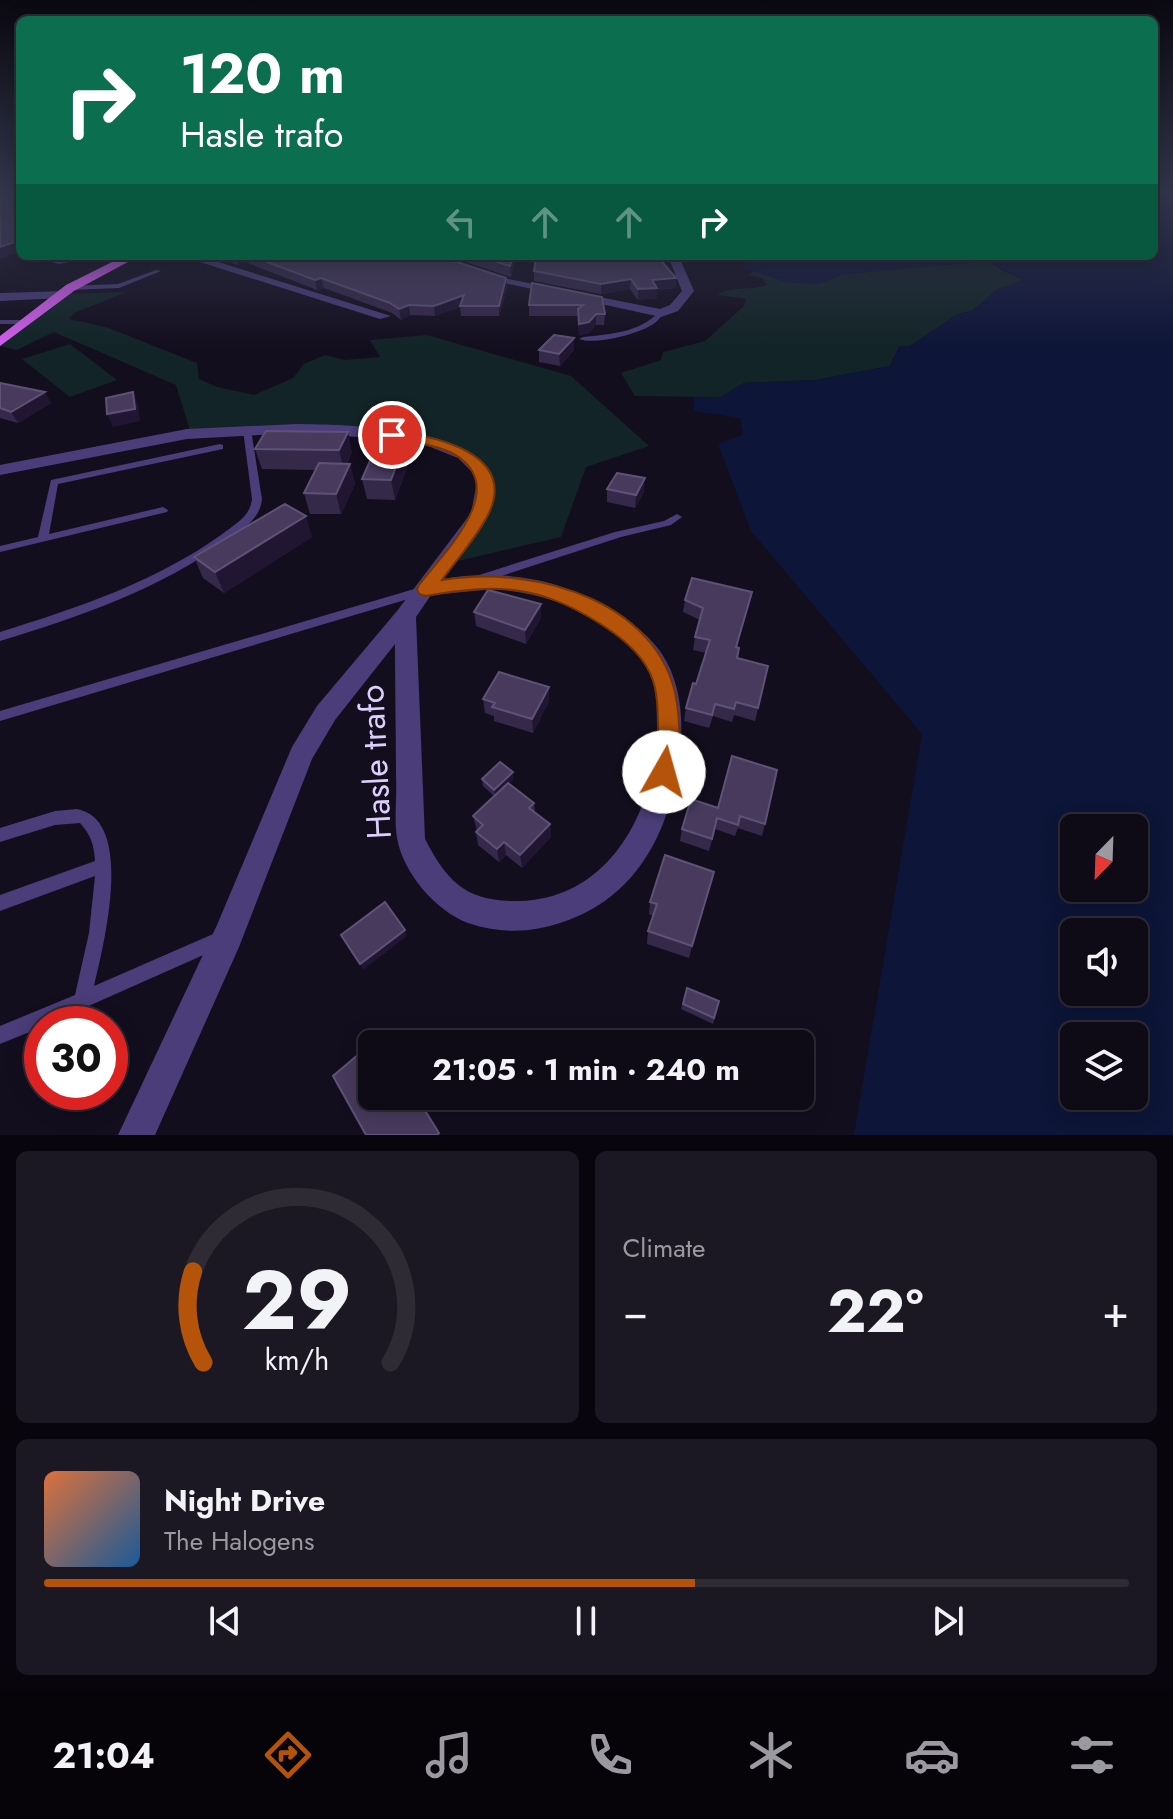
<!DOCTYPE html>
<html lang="en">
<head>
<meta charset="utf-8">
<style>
	:root { --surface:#0e0a16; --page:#1c1823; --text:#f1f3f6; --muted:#9b9aa1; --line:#2e2b35; --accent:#b45309 }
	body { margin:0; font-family:Jost,sans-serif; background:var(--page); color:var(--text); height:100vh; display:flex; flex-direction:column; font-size:30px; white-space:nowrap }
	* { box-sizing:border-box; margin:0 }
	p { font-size:26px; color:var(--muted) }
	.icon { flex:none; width:44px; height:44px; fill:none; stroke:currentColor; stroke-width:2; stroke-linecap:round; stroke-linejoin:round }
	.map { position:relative; height:1135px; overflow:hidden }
	.details { display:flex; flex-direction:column; gap:16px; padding:16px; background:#08060c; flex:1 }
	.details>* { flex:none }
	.guide { position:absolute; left:16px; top:16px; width:1142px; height:244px; border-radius:12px; box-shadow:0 4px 20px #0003,0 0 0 2px var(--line); background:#0b6e4f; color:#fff; overflow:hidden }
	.needle { width:52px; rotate:203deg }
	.tools { position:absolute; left:1060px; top:814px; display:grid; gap:16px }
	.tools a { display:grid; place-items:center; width:88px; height:88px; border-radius:12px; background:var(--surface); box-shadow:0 4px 20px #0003,0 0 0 2px var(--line); font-size:40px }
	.speed { position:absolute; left:24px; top:1006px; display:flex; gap:16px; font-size:40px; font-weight:700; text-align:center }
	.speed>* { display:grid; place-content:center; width:104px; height:104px; border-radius:50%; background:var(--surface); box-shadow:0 4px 20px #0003,0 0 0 2px var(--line); line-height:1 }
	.speed .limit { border:12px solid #d22; background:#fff; color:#111 }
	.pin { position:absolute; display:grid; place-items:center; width:68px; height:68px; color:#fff; margin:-34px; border:4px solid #fff; border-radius:50%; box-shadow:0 2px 8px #0007 }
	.me { position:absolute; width:88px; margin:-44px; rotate:7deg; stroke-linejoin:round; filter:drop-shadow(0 0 6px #0008) }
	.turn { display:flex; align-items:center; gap:28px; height:168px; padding:0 32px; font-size:36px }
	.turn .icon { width:104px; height:104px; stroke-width:2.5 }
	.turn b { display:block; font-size:56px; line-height:68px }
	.lanes { display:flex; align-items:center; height:76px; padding:0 32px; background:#0003; justify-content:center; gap:40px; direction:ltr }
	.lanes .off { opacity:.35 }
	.big { font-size:60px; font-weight:700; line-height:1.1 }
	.details .tile { flex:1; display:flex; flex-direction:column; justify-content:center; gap:12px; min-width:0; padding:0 28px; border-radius:12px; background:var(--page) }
	.details .dial { align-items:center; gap:0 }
	.dial svg { height:208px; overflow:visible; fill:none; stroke:var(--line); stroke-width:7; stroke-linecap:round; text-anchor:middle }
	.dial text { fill:var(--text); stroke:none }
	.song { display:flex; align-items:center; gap:24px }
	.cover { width:96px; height:96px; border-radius:12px; background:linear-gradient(135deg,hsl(20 70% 55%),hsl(210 70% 35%)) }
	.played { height:8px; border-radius:4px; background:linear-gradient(90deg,var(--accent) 60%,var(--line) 60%) }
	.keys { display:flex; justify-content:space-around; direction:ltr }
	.heat { display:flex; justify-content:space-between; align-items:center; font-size:44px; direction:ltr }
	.details .tiles { flex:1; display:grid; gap:16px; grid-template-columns:1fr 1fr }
	.tile:last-child { grid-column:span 2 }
	.trip { position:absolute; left:358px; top:1030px; width:456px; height:80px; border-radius:12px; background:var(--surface); box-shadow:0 4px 20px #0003,0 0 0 2px var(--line); font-weight:700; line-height:80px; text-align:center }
	.menu { display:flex; height:128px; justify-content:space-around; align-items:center; background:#060409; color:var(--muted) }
	.menu .icon { width:56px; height:56px }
	.menu .active { color:var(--accent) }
	.menu b { font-size:36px; color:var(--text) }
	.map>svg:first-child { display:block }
	.green { fill:#122427 }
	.water { fill:#0d1538; fill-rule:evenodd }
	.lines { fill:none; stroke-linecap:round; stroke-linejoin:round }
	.lane { fill:#4a3d79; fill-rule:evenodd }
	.street { fill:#4a3d79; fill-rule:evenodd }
	.primary { fill:#d460f1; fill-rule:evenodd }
	.wall { fill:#35294a }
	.shaded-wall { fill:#201631 }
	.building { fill:#473a5d; stroke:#5e5276; stroke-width:2 }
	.route { fill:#b45309; stroke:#753606; stroke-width:2 }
	.labels { text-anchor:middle; stroke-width:8; stroke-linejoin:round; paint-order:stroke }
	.near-street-label { font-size:34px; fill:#dccffb; stroke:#130e1e }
</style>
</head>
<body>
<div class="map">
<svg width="1173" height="1135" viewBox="0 0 1173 1135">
	<rect width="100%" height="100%" fill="#130e1e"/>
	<g class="green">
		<path d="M 988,261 L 1003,271 L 1024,280 L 998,289 L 972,311 L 958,314 L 910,346 L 899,347 L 890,366 L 816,380 L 744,383 L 721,397 L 635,396 L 621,373 L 661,360 L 663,352 L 705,341 L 744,306 L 746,299 L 717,295 C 731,285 750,291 767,285 L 762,278 L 749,275 L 754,271 L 787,282 L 817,284 L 845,274 Z"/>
		<polygon points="127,292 74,313 69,319 106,327 197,363 199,379 217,387 254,395 293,378 304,364 325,355 345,360 380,357 370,340 427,335 571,376 649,446 586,467 561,537 445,564 486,497 464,454 392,435 191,434 176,385 54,332 17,350 0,346 0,342 61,294"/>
		<polygon points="70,344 117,380 70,397 22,359"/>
	</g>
	<path class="water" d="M 1154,191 L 1173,191 L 1173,1135 L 854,1135 L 922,734 L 751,531 L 718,444 L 743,434 L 740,418 L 694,411 L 694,397 L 721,397 L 744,383 L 816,380 L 890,366 L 899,347 L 910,346 L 958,314 L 972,311 L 998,289 L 1023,280 L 988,261 L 845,274 L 817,284 L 787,282 L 742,267 L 752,256 L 1154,256 ZM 1074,828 L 1134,828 L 1134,888 L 1074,888 ZM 1074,932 L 1134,932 L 1134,992 L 1074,992 ZM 1074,1036 L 1134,1036 L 1134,1096 L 1074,1096 Z"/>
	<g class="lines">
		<g class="lane">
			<path d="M 30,256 C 40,256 48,259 57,260 C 70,261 85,256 98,256 L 59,264 Z"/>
			<polygon points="156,270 161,271 119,288 70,290 67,288 70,286 118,284"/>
			<path d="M 659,312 L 664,313 C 660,318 656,323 650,326 C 634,335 595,345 579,339 L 583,337 C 610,334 639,333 659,312 Z"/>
			<polygon points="0,320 25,320 29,322 25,324 0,324"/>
			<path d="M 247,427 L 251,430 L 262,499 C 260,519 244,528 228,539 C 161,589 79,617 0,641 L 0,632 C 77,608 155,582 221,535 C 235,524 250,517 252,499 L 243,430 Z"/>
			<polygon points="220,444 223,445 223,449 58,484 49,534 163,507 168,510 167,512 0,552 0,546 38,537 51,480"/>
			<polygon points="677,514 682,517 671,525 621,537 480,583 474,579 476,576 615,532 664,521"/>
			<polygon points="421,587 425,588 427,591 425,594 0,721 0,711"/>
			<path d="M 77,809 C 136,820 103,947 94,986 L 220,931 L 226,933 L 228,939 L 226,945 L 48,1024 L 42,1024 L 42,1027 L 0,1044 L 0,1026 L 75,995 L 89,933 L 95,876 L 0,911 L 0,895 L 95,861 C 94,845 91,835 80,823 L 55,825 L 0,842 L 0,828 L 55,811 Z"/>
		</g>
		<g class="street">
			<polygon points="181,256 199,256 391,316 380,319"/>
			<polygon points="654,256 679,257 694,291 678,311 661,317 477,277 483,274 660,309 670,305 682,291 670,261"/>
			<polygon points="65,291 65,297 61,298 0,301 0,293"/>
			<path d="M 297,424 C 343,425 510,424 493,501 C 487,529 459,556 443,579 C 494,570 551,576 596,602 C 621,615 646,630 662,654 C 682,685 684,723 679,759 C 670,832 636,898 563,922 C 531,933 500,934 468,923 C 436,911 403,873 397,838 C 394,819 397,797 396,778 C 396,733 395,689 395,644 L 335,720 L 312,759 L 239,947 L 155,1135 L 118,1135 L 217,925 L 292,747 L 317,706 L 397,611 L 471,513 L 477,482 L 474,474 L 458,458 L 428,446 L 391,439 L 297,433 L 187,439 L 0,475 L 0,465 L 187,429 ZM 494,589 C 548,593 617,616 646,666 C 658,687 658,714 657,737 C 652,816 607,899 519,901 C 467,902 448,883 425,839 L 416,617 L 431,595 Z"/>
		</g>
		<polygon class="primary" points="124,256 139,256 74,291 0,346 0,336 66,285"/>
	</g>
	<g class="wall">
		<polygon points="213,256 439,256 506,278 507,289 499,316 461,316 460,307 435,316 410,315 401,320 392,313 324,288 317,290 245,262 238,265"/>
		<polygon points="448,256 516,256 511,277"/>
		<polygon points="534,271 676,278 675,288 657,290 657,298 638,300 630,289 601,294 534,281"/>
		<polygon points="532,283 605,314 604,325 596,325 589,333 579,335 578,316 529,316 529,305"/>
		<polygon points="539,350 574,350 560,366 539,362"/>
		<polygon points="0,383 51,403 18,423 0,418"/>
		<polygon points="266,431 352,452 347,464 350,464 355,484 341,514 310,514 304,493 316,470 262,469 255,449"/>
		<polygon points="403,448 407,468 395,500 367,499 362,479"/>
		<polygon points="607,489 644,492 635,508 607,502"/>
		<polygon points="312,537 224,593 203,578 194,557"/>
		<polygon points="752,592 737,647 737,658 768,666 755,721 734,715 732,722 713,716 709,728 684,721 686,708 696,684 706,653 693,650 695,637 700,620 683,612 685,600"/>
		<polygon points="541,604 541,618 526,644 476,626 474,612"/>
		<polygon points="549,687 549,701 533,733 494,721 494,716 485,713 483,699"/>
		<polygon points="513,772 513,779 509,783 534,803 535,812 550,824 551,837 522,868 506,855 499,862 478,845 476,832 477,831 473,816 494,796 483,786 482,779"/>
		<polygon points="691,799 765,824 762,836 738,828 735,836 715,829 709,851 680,841 682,829"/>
		<polygon points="714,872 689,958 647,944 648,931 653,916 649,914 650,902"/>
		<polygon points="687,988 719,1001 713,1024 681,1009"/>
	</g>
	<g class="shaded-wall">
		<polygon points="0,191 20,191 20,193 0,197"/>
		<polygon points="20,240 20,252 0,259 0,247"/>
		<polygon points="235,256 244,256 245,262 238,265"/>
		<polygon points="513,256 516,256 511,277 510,266"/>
		<polygon points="321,278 324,288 317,290 315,280"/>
		<polygon points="506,278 507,289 499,316 499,306"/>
		<polygon points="676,278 675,288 657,290 657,298 638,300 638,289 652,280"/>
		<polygon points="631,279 630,289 601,294 601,284"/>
		<polygon points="464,295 460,307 435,316 434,306"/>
		<polygon points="409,305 410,315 401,320 399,309"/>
		<polygon points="596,314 596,325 589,333 579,335 579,324"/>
		<polygon points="574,338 574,350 560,366 559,354"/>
		<polygon points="45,392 51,403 18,423 11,412"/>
		<polygon points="133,392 138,405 140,421 113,427 107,414"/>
		<polygon points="348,432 352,452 344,470 339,450"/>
		<polygon points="403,448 407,468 395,500 391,480"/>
		<polygon points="350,464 355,484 341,514 336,494"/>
		<polygon points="645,478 644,492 635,508 636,495"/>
		<polygon points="306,516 312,537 224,593 215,572"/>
		<polygon points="752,592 749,605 733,660 736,647"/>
		<polygon points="541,604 541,618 526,644 525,630"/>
		<polygon points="549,687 549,701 533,733 532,719"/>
		<polygon points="513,772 513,779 495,796 494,790"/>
		<polygon points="550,824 551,837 522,868 520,855"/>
		<polygon points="504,842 506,855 499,862 497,849"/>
		<polygon points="714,872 711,885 689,958 692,946"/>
		<polygon points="405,930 407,936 363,970 360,964"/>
	</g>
	<g class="building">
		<polygon points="18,191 20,191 20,240 0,247 0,197 18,194"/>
		<polygon points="251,256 439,256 506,278 499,306 460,306 464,295 434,306 409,305 399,309 390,303 321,278 315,280"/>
		<polygon points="478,256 513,256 510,266"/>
		<polygon points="536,256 657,256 676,278 652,280 657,288 638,289 631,279 601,284 534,271"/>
		<polygon points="532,283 602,297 605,314 596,314 589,322 579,324 578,309 583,305 529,305"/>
		<polygon points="554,335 574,338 559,354 539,350"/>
		<polygon points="0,383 45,392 11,412 0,408"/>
		<polygon points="133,392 135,409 107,414 106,398"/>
		<polygon points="266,431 348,432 339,450 255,449"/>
		<polygon points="376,447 403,448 391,480 362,479"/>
		<polygon points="319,463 350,464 336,494 304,493"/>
		<polygon points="617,473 645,478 636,495 607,489"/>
		<polygon points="285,504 306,516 215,572 194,557"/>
		<polygon points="692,578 752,592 736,647 739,648 737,658 768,666 758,708 736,702 734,709 715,704 712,715 686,708 693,683 696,684 710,640 695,637 703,608 685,600"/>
		<polygon points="488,590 541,604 525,630 474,612"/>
		<polygon points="499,672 549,687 532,719 492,707 495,703 483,699"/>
		<polygon points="732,756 777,770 765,824 740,816 738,825 717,818 712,839 682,829 691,799 718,808"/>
		<polygon points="500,762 513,772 494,790 482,779"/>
		<polygon points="508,783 534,803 529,808 550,824 520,855 504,842 497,849 476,832 483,825 473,816"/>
		<polygon points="665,855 714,872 692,946 648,931 657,904 650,902"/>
		<polygon points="385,902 405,930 360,964 341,935"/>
		<polygon points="687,988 719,1001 714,1018 683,1004"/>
		<polygon points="379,1037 384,1044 372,1044 372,1096 416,1096 439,1133 437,1135 366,1135 333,1076"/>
	</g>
	<linearGradient id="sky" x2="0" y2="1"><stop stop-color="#0a0810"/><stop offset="0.55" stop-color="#33364c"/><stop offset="1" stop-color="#33364c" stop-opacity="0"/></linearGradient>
	<rect width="1173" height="350" fill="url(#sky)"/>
	<path class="route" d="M 392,431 C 433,436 517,452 489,513 C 478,536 457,559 442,580 C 535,564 669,602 678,712 C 680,733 682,760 672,779 L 664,782 L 656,779 C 649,764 657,747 658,731 C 658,718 658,701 655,688 C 650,663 631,645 611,631 C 546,586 503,582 426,596 L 419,594 L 417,589 L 419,585 C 443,553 507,493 460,458 C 440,443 410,444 387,438 L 385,435 Z"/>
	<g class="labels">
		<g class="near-street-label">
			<text transform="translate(375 762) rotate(-93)" y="12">Hasle trafo</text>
		</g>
	</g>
</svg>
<div class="tools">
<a><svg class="needle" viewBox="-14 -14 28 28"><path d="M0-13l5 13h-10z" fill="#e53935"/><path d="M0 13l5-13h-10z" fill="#9b9aa1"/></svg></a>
<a><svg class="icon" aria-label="sound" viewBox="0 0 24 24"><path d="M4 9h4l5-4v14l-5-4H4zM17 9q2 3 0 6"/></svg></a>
<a><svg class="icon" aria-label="layers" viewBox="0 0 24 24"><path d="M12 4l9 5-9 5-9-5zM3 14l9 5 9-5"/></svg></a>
</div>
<div class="speed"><div class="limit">30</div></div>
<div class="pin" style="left:392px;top:435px;background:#d93025"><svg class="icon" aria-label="arrive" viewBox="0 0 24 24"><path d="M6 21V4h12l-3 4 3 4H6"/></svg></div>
<svg class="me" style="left:664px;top:772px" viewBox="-20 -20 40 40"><circle r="19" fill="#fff"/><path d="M0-13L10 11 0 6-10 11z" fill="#b45309"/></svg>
<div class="trip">21:05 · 1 min · 240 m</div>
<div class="guide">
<div class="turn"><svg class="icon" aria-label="right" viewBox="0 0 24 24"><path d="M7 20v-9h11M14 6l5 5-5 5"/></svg><div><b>120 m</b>Hasle trafo</div></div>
<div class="lanes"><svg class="icon off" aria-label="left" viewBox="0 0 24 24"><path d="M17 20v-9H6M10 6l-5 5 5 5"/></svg><svg class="icon off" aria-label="ahead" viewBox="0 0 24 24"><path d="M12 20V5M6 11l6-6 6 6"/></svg><svg class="icon off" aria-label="ahead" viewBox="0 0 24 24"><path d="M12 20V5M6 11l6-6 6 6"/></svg><svg class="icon" aria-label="right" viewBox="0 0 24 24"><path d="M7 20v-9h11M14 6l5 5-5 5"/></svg></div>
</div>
</div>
<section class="details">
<div class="tiles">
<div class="tile dial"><svg viewBox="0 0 100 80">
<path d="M14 69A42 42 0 1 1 86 69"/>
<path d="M14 69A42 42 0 0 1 10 34" stroke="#b45309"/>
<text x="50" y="56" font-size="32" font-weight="700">29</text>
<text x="50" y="72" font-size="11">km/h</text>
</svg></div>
<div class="tile"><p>Climate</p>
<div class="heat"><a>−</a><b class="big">22°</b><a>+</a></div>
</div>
<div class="tile">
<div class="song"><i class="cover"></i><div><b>Night Drive</b><p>The Halogens</p></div></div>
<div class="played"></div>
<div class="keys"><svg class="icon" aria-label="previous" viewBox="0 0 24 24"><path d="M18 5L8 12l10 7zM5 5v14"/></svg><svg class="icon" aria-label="pause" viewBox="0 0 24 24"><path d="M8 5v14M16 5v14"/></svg><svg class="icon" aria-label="next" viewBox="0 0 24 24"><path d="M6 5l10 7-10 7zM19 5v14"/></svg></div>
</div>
</div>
</section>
<nav class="menu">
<b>21:04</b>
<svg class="icon active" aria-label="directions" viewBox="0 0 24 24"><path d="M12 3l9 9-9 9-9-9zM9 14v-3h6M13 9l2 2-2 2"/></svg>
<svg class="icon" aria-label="music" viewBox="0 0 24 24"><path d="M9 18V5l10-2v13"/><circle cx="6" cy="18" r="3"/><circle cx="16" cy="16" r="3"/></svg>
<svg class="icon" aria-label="phone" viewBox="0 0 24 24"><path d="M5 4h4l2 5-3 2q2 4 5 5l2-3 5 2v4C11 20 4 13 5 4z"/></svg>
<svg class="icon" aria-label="climate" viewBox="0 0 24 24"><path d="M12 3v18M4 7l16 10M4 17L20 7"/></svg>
<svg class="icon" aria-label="car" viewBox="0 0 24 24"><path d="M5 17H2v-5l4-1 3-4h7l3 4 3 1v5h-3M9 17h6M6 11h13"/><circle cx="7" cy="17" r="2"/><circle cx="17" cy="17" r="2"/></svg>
<svg class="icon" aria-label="filters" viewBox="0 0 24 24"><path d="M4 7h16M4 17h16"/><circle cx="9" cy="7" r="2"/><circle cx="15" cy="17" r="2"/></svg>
</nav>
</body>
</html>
